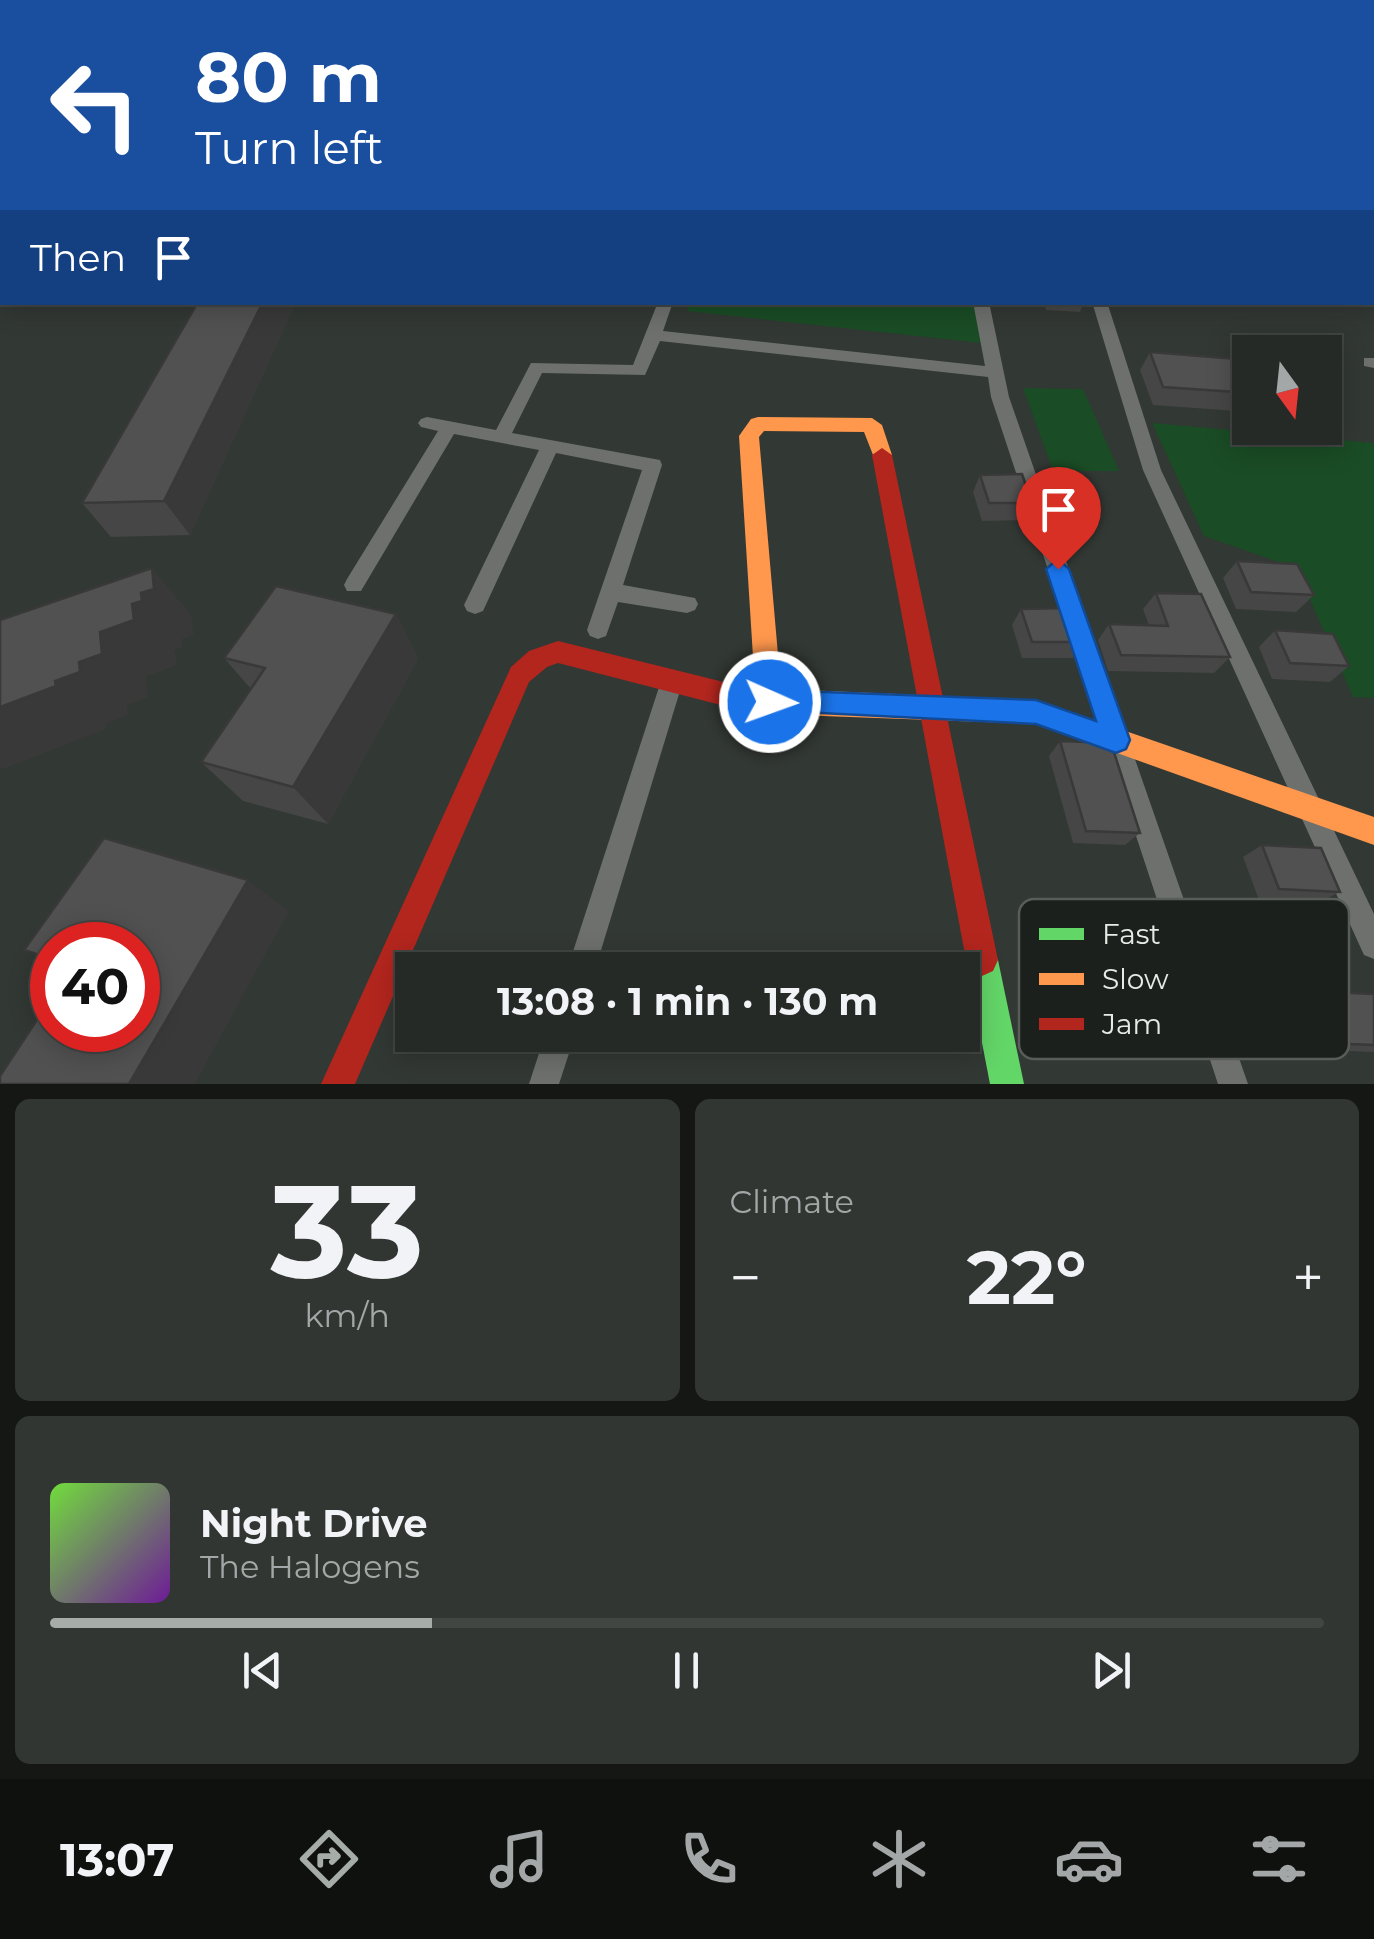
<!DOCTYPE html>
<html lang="en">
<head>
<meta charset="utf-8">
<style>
	:root { --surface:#262a26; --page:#323632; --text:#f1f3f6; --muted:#a4a7a7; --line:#424643; --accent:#a6aca7 }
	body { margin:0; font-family:Montserrat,sans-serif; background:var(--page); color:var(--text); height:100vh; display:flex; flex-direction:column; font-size:38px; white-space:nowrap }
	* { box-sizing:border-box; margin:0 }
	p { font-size:32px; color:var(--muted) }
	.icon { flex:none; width:55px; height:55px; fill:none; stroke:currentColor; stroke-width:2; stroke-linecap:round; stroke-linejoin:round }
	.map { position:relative; height:1084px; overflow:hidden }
	.sheet { display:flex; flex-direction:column; gap:15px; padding:15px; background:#151715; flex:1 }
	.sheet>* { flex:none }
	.banner { position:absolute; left:0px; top:0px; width:1375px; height:305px; box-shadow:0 5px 25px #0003,0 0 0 2px var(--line); background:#1a4fa0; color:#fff; overflow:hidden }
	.needle { width:65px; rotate:165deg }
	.fabs { position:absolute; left:1232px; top:335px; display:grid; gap:20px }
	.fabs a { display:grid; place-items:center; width:110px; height:110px; border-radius:0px; background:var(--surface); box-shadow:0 5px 25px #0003,0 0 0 2px var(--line); font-size:50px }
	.speed { position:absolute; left:30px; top:922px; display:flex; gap:20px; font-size:50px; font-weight:700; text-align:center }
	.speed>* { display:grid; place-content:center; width:130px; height:130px; border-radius:50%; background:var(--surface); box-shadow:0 5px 25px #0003,0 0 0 2px var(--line); line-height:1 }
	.speed .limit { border:15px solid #d22; background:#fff; color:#111 }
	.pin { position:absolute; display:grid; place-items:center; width:85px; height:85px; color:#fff; margin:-102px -42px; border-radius:50% 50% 50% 0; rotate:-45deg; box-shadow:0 0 10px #0007 }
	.pin .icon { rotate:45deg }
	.me { position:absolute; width:110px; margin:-55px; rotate:92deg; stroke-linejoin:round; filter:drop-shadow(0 0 8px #0008) }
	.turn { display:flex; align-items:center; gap:35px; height:210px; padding:0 30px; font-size:45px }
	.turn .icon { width:130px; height:130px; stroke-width:2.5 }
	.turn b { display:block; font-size:70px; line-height:85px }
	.then { display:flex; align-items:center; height:95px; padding:0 30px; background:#0003; gap:20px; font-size:38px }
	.big { font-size:75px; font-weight:700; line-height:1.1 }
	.sheet .tile { flex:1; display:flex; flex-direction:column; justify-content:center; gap:15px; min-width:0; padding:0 35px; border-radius:15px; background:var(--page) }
	.sheet .dial { align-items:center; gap:0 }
	.dial b { font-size:130px; line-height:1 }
	.song { display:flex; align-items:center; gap:30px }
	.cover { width:120px; height:120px; border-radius:15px; background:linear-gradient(135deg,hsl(100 70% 55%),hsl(280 70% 35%)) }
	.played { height:10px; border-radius:5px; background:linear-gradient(90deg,var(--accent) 30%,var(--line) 30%) }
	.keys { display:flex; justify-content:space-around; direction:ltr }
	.heat { display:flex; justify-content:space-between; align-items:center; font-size:55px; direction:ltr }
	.sheet .tiles { flex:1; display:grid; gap:15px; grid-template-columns:1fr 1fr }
	.tile:last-child { grid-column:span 2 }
	.trip { position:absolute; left:395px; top:952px; width:585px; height:100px; border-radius:0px; background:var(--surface); box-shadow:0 5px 25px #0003,0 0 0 2px var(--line); font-weight:700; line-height:100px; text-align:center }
	.dock { display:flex; height:160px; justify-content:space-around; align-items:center; background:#0f110f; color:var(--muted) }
	.dock .icon { width:70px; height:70px }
	.dock .selected { color:var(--accent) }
	.dock b { font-size:45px; color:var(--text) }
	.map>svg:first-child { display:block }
	.green { fill:#1a4c25 }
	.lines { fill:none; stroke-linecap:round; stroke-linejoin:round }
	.street { fill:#6e706e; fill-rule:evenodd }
	.fast { fill:#63d668; fill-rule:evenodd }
	.slow { fill:#ff974d; fill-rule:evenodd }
	.jam { fill:#b3261e; fill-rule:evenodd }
	.wall { fill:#454645 }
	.shaded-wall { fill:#383938 }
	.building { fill:#505150; stroke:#383938; stroke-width:2.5 }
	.route { fill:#1a73e8; stroke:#114b97; stroke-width:2.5 }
	.key { fill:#1b201c; stroke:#585d58; stroke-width:2.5 }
	.key-label { font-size:28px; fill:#e5ebe5 }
</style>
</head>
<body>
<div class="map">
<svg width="1374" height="1084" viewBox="0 0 1374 1084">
	<rect width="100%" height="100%" fill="#323833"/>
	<g class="green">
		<polygon points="690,302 973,303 982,343 687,311"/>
		<polygon points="1023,388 1083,389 1119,471 1053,471"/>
		<polygon points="1152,423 1374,443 1374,698 1353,697 1296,568 1204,536"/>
	</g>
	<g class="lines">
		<g class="street">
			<polygon points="329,0 339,0 341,2 331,2"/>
			<polygon points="407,0 417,0 419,2 409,2"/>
			<polygon points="1077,0 1091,0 1093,2 1080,2"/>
			<polygon points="1177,0 1192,0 1194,2 1181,2"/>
			<polygon points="1216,0 1227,0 1229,2 1218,2"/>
			<rect x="1372" y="237" width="2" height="12"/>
			<polygon points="658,302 673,302 663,331 985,366 973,302 989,302 1009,397 1248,1084 1218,1084 991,397 988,377 660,341 645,375 542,373 512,433 660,460 662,465 623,585 695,598 698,604 695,610 687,613 618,602 606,636 598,639 590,636 587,630 642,470 556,453 483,611 475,614 467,611 464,605 539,450 454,434 361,591 347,591 344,585 347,579 438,431 421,427 418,423 421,419 427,417 496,430 531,363 633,365"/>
			<polygon points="1092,302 1107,302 1161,470 1374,914 1374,959 1364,955 1143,470"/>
			<polygon points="1364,358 1374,358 1374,368 1364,366"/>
			<polygon points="672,671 680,674 683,681 595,970 567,970 661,681 664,674"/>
			<polygon points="545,1035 575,1035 559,1084 529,1084"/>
		</g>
		<g class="fast">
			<polygon points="2,93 2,102 0,103 0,94"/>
			<polygon points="982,944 993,949 998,960 1024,1084 990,1084 966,960 971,949"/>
		</g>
		<g class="slow">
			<rect x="0" y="24" width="2" height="9"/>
			<polygon points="758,417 872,418 882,425 892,455 882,462 875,460 864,432 764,431 759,437 781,689 1036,700 1374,817 1374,845 1036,724 769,714 735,707 731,699 735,691 755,688 739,436 751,419"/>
		</g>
		<g class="jam">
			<polygon points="882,448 892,455 998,960 993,971 982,976 971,971 966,960 872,455"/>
			<polygon points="558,641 744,687 753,691 757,699 753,707 744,711 558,663 547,667 529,682 355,1084 321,1084 511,667 529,651"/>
		</g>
	</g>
	<g class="wall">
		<polygon points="198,302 296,302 190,535 111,537 82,503"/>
		<polygon points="1044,302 1084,302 1080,312 1046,310"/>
		<polygon points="1150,352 1250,360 1250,412 1153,405 1140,370"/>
		<polygon points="980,475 1032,503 1024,520 982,521 973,492"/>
		<polygon points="1237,561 1314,595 1296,612 1236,609 1223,578"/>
		<polygon points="1156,593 1230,657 1214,673 1108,671 1098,640 1109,624 1149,625 1143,609"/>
		<polygon points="1021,609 1073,623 1084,642 1073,658 1022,658 1012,625"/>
		<polygon points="396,614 418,659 328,824 243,801 201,762 251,689 224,658"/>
		<polygon points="1275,630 1349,666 1330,682 1272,679 1259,647"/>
		<polygon points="1060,741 1140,833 1125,845 1073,843 1049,756"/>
		<polygon points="1262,845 1340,892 1318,903 1259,900 1243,857"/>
		<polygon points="1233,935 1325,986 1302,994 1230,991 1214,945"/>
		<polygon points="1127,966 1211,1023 1191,1030 1125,1027 1111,975"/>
		<polygon points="1329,992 1374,994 1374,1052 1324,1050 1306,1000"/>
	</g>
	<g class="shaded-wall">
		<polygon points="263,302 296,302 190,535 164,501"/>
		<polygon points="152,568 191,615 194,635 182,639 183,647 174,650 177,665 146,677 148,697 127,705 128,715 106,724 107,729 0,770 0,707 55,681 79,662 100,632 132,604 141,593"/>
		<polygon points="396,614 418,659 328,824 293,787"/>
		<polygon points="248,880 289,911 195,1084 129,1084"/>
	</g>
	<g class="building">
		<polygon points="198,302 263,302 164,501 82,503"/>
		<polygon points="1150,352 1250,360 1250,393 1163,387"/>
		<polygon points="1022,474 1032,503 989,503 980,475"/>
		<polygon points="1237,561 1297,564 1314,595 1251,592"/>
		<polygon points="152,568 154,589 141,593 142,601 132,604 134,620 100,632 102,654 79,662 80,672 55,681 56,686 0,707 0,620"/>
		<polygon points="276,586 396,614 293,787 201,762 265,668 224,658"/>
		<polygon points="1156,593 1201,594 1230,657 1121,655 1109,624 1168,626"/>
		<polygon points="1067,608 1073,623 1078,623 1084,642 1032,642 1021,609"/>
		<polygon points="1275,630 1333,634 1349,666 1290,663"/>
		<polygon points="1060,741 1111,743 1140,833 1086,831"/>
		<polygon points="104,838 248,880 129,1084 0,1084 0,1076 52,997 52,1030 138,1030 138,945 52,945 52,959 24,950"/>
		<polygon points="1262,845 1321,848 1340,892 1279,889"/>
		<polygon points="1329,992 1374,994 1374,1045 1350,1044"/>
	</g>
	<polygon class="route" points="1058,559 1069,569 1130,740 1126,749 1116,753 1036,724 760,710 756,702 760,693 770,690 1036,700 1096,721 1046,569"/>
	<rect x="1019" y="899" width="330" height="160" rx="15" class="key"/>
	<rect x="1039" y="928" width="45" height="12" fill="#63d668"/>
	<rect x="1039" y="973" width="45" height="12" fill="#ff974d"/>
	<rect x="1039" y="1018" width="45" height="12" fill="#b3261e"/>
	<g class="key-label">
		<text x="1102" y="944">Fast</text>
		<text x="1102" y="989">Slow</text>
		<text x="1102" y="1034">Jam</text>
	</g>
</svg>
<div class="fabs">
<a><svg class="needle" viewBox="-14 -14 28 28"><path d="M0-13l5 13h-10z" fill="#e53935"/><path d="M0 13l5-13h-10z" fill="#a4a7a7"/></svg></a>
</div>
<div class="speed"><div class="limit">40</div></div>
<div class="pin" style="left:1058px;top:569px;background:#d93025"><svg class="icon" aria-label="arrive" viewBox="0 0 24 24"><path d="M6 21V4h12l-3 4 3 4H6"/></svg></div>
<svg class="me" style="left:770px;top:702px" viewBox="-20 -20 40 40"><circle r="17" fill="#1a73e8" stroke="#fff" stroke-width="3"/><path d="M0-11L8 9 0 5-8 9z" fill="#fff"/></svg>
<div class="trip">13:08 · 1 min · 130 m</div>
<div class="banner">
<div class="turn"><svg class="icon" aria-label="left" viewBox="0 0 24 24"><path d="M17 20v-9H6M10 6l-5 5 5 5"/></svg><div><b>80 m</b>Turn left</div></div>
<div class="then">Then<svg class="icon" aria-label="arrive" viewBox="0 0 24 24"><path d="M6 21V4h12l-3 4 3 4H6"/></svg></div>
</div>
</div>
<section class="sheet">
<div class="tiles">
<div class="tile dial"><b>33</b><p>km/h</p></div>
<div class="tile"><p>Climate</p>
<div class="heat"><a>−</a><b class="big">22°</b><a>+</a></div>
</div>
<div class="tile">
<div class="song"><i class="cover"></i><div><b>Night Drive</b><p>The Halogens</p></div></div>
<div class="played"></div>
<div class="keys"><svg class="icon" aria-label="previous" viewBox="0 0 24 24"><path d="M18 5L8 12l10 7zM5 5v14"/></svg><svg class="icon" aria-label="pause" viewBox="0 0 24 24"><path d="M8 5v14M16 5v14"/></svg><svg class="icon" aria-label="next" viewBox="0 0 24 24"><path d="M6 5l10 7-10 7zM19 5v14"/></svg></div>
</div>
</div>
</section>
<nav class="dock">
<b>13:07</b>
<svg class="icon selected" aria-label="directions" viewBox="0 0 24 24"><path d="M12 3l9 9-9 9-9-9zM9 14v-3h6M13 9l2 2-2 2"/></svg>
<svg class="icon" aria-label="music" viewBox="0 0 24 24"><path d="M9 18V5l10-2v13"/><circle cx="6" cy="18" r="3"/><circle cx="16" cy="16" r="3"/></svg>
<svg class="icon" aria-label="phone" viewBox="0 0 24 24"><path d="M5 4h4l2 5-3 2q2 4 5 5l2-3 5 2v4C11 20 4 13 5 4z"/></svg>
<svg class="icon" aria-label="climate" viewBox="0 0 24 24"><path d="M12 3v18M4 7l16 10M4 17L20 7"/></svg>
<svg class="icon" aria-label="car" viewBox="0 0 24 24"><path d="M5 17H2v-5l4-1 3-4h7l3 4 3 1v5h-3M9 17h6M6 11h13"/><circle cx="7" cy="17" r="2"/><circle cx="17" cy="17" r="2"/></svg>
<svg class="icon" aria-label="filters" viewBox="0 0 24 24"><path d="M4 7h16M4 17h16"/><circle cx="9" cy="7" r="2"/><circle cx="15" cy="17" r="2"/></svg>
</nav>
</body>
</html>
